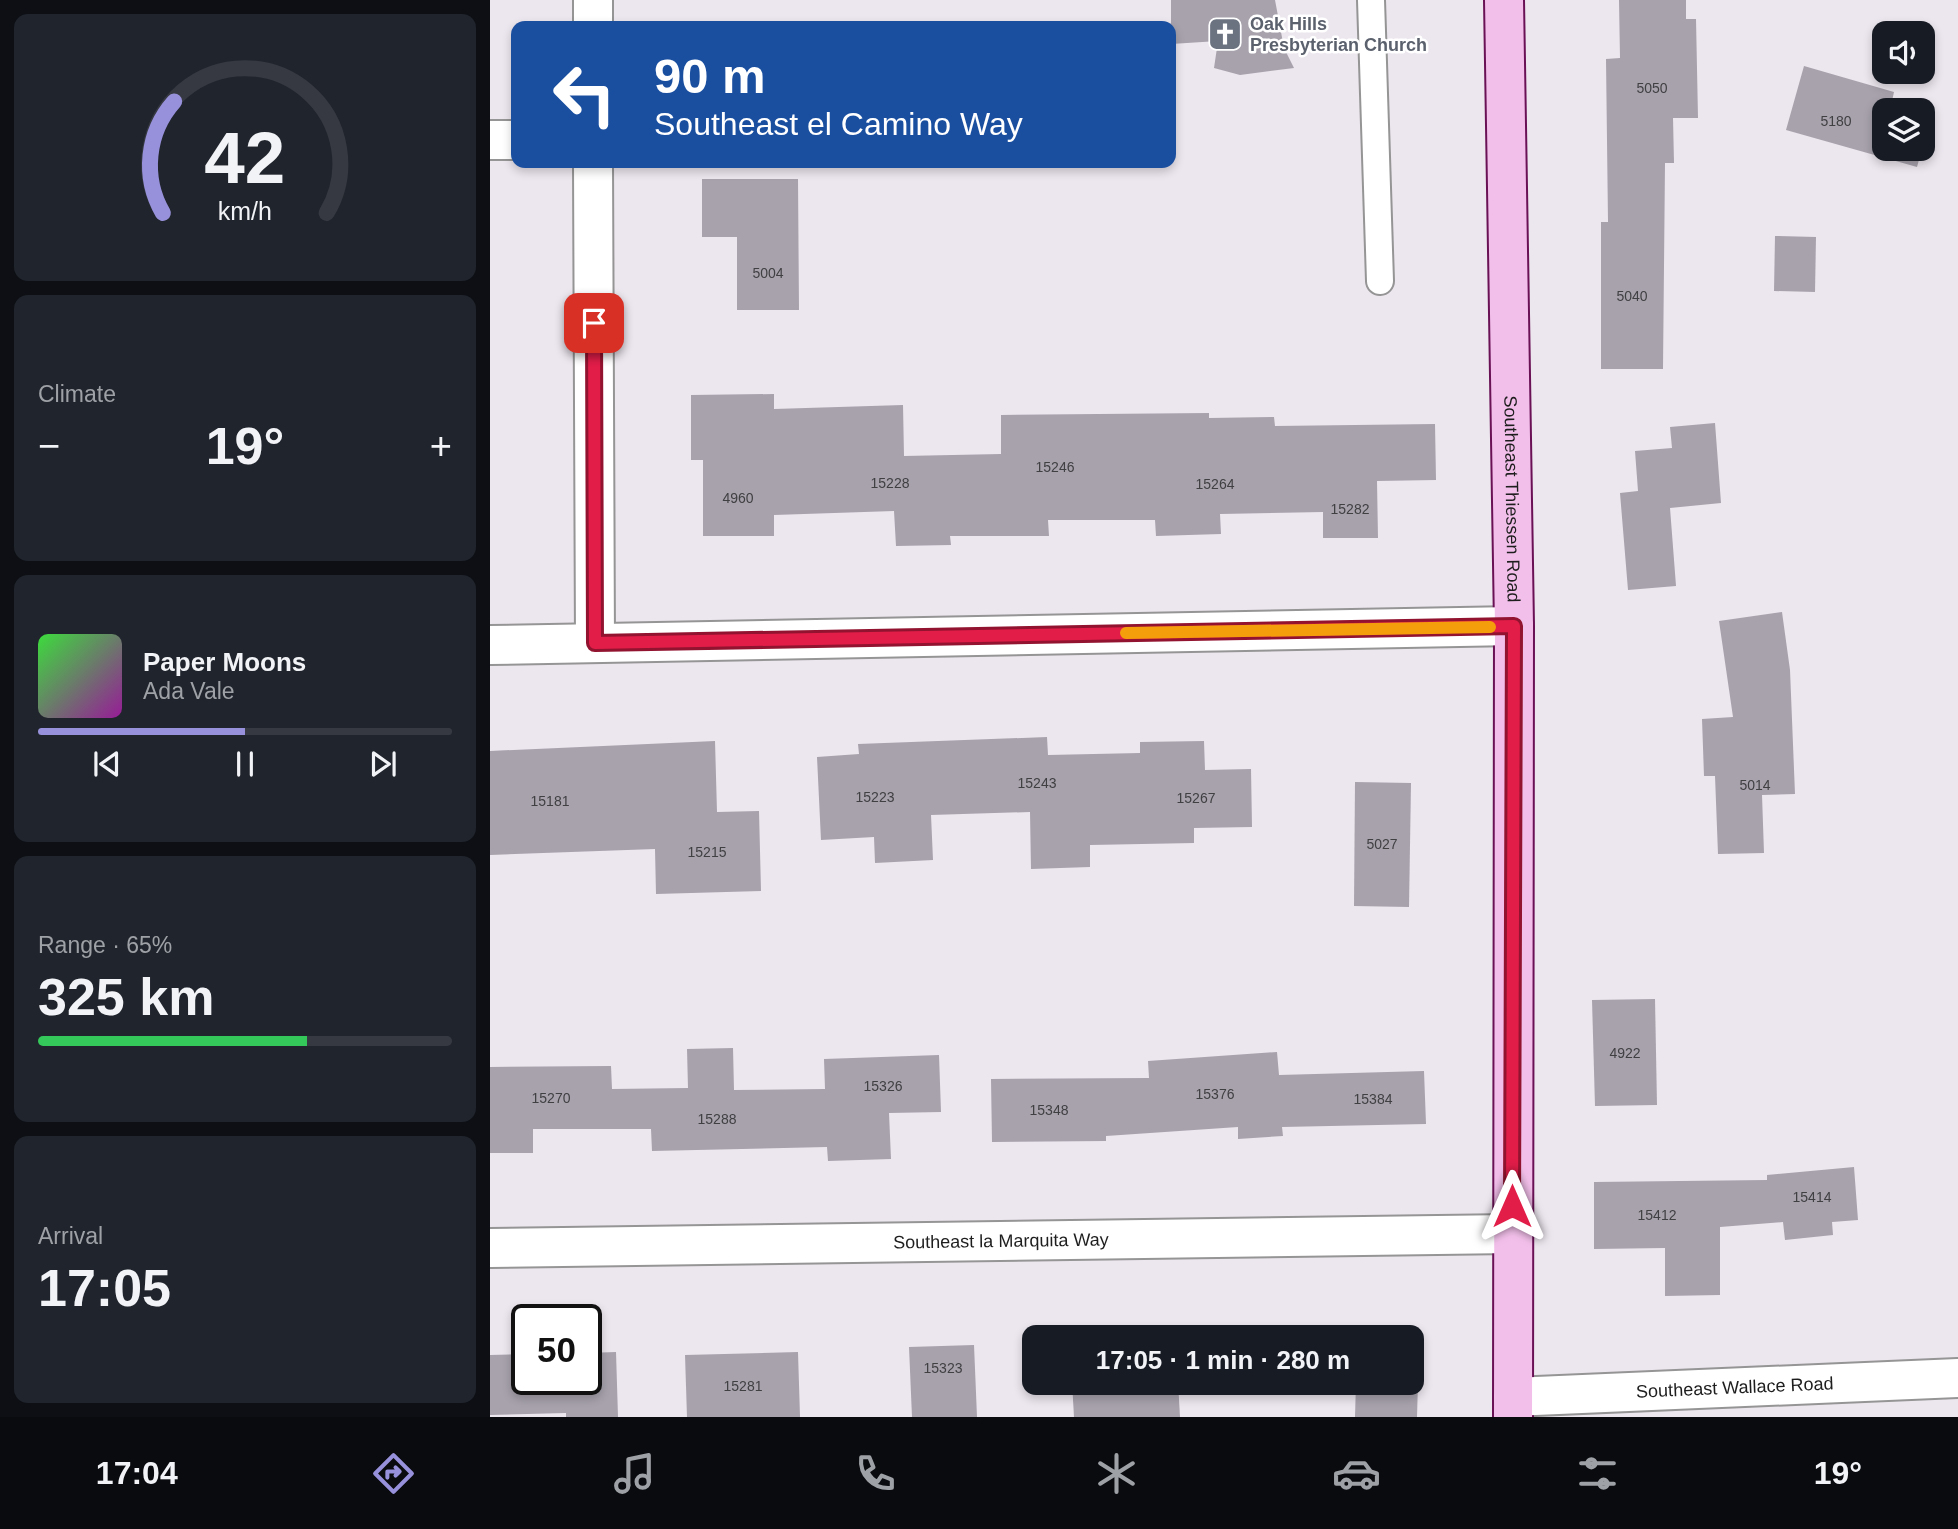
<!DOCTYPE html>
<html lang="en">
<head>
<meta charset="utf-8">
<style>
	:root { --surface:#171b24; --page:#20242c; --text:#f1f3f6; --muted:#9ea1a6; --line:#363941; --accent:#9790da }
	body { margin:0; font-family:Helvetica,sans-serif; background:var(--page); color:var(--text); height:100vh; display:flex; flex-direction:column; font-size:26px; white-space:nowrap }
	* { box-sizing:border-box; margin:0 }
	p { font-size:23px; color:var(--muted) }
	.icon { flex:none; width:38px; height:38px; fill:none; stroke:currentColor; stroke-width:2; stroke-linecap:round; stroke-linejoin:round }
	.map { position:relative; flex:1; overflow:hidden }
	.panel { display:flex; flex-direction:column; gap:14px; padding:14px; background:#0d0f14; width:490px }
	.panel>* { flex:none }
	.top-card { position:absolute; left:21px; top:21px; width:665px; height:147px; border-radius:14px; box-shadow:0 4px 10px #0003; background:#1a4fa0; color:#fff; overflow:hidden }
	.controls { position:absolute; left:1382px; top:21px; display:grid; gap:14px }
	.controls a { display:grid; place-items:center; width:63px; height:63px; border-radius:14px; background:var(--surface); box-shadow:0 4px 10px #0003; font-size:35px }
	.speed { position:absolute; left:21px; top:1304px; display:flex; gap:14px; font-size:35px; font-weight:700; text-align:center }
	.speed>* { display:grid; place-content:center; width:91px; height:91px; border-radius:50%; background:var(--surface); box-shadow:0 4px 10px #0003; line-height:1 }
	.speed .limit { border:4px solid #111; border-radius:10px; background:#fff; color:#111 }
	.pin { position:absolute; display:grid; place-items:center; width:60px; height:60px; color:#fff; margin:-30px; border-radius:14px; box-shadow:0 4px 10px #0006 }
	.me { position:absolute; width:77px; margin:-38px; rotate:0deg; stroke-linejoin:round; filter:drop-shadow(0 0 5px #0008) }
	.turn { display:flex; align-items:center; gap:24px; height:147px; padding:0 28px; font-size:32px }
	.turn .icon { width:91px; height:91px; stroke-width:2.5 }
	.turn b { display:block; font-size:49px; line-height:60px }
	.big { font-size:52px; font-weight:800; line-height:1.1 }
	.panel .card { flex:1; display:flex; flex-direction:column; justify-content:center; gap:10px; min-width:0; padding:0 24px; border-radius:14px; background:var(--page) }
	.panel .dial { align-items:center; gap:0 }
	.dial svg { height:182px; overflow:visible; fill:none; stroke:var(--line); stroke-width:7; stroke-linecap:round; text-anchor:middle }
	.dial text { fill:var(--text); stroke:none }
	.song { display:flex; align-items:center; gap:21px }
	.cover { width:84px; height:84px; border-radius:10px; background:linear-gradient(135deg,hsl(120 70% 55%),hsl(300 70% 35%)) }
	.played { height:7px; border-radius:4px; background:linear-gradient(90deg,var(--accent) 50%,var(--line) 50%) }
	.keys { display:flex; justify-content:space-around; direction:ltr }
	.heat { display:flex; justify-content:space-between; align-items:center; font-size:38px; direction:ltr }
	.charge { height:10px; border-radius:5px; background:linear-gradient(90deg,#34c759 65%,var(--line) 0) }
	.trip { position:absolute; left:532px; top:1325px; width:402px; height:70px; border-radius:14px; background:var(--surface); box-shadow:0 4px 10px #0003; font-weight:800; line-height:70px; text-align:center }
	.tabs { display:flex; height:112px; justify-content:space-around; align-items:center; background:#090b0e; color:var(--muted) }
	.tabs .icon { width:49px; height:49px }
	.tabs .active { color:var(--accent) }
	.tabs b { font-size:32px; color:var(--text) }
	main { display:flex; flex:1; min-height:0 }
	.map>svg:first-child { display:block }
	.building { fill:#a7a2ac }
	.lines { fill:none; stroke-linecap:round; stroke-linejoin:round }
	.lane-casing { stroke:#959595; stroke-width:30 }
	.street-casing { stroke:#959595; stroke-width:42 }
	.secondary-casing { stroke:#6a1156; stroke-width:42 }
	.lane { stroke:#fff; stroke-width:26 }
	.street { stroke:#fff; stroke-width:38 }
	.secondary { stroke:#f2bfea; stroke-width:38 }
	.route-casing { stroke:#92132f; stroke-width:18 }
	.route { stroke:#e11d48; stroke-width:12 }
	.slow { stroke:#f59e0b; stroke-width:12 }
	.labels { text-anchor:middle; stroke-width:5; stroke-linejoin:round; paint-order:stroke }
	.number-label { font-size:14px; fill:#403f42 }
	.worship-label { font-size:18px; font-weight:bold; fill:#5b616d; stroke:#fff; text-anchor:start }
	.street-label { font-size:18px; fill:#1e1e1e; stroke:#fff }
</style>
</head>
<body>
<main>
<section class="panel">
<div class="card dial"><svg viewBox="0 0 100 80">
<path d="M14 69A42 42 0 1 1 86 69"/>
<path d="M14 69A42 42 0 0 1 19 20" stroke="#9790da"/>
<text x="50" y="56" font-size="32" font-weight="700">42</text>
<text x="50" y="72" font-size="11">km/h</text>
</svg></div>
<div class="card"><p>Climate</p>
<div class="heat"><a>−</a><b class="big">19°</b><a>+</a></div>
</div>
<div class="card">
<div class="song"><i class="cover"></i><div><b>Paper Moons</b><p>Ada Vale</p></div></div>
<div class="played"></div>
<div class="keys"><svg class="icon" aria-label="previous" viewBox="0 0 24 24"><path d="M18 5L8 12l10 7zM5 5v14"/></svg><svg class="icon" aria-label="pause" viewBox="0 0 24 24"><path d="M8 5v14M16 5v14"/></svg><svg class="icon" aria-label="next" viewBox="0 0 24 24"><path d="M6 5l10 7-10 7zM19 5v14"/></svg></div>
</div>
<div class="card"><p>Range · 65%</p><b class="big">325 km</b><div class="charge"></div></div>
<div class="card"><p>Arrival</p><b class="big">17:05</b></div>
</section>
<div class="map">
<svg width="1468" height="1417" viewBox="0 0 1468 1417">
	<rect width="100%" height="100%" fill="#ece6ee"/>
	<g class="building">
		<polygon points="681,0 785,0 794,48 804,68 750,75 724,68 728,41 681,44"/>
		<polygon points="1129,0 1196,0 1196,19 1206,19 1208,118 1183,118 1184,163 1175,163 1173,369 1111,369 1111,222 1118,222 1116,59 1130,58"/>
		<polygon points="1314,66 1404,92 1402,101 1442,113 1433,144 1433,110 1395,110 1395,149 1432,149 1427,167 1296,130"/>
		<polygon points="212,179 308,179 309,310 247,310 247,237 212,237"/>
		<polygon points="1285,236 1326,237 1325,292 1284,291"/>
		<polygon points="284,394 284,409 413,405 414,456 511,454 511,415 719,413 719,418 784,417 785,426 945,424 946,480 887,481 888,538 833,538 833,512 730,514 731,534 666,536 665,520 558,520 559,536 460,536 461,545 406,546 404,511 284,515 284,536 213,536 213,460 201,460 201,395"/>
		<polygon points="1225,423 1231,503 1180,508 1186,586 1138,590 1130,493 1148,491 1145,451 1182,448 1180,427"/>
		<polygon points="1292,612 1300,670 1305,794 1272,795 1274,853 1228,854 1225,776 1214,776 1212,719 1243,717 1229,621"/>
		<polygon points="557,737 558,755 650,753 650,742 714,741 715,770 761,769 762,827 704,828 704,843 600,845 600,867 541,869 540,812 441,815 443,860 385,863 384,837 331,840 327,757 369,754 368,744"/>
		<polygon points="225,741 227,812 269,811 271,891 166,894 165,849 0,855 0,751"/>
		<polygon points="865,782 921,783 919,907 864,906"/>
		<polygon points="1165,999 1167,1105 1105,1106 1102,1000"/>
		<polygon points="243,1048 244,1090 335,1089 334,1059 449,1055 451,1112 399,1113 401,1159 338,1161 337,1147 162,1151 161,1129 43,1129 43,1153 0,1153 0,1067 121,1066 122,1089 198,1088 197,1049"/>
		<polygon points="787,1052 789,1075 934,1071 936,1124 792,1127 793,1136 748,1139 748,1127 616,1136 616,1141 502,1142 501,1079 659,1078 658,1061"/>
		<polygon points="1364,1167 1368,1220 1342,1222 1343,1235 1295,1240 1293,1222 1230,1227 1230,1295 1175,1296 1175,1248 1104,1249 1104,1182 1277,1180 1277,1175"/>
		<polygon points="484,1345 487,1417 422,1417 419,1347"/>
		<polygon points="126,1352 128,1417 76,1417 76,1413 0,1415 0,1355 37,1354 37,1379 96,1379 96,1353"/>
		<polygon points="308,1352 310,1417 197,1417 195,1355"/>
		<polygon points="582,1382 688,1382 690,1417 584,1417"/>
		<polygon points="866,1382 928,1382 927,1417 865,1417"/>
	</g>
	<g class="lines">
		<g class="lane-casing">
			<polyline id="lane" points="881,0 890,281"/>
		</g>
		<g class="street-casing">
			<g id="street">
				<polyline points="103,0 103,26"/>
				<polyline points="0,140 26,140"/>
				<polyline points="103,163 105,643"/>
				<polyline points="0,645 1024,626"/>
				<path id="s1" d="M 0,1248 L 1022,1234"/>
				<path id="s2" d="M 1023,1397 L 1468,1378"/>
			</g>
		</g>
		<g class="secondary-casing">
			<g id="secondary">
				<path id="s3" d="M 1014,0 L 1024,626 L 1023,1417"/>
			</g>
		</g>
		<use href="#lane" class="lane"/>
		<use href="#street" class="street"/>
		<use href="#secondary" class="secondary"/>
	</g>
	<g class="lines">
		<g class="route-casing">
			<polyline id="route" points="104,323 105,643 1024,626 1022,1206"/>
		</g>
		<use href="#route" class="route"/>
		<polyline class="slow" points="636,633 1000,627"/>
	</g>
	<defs>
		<g id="church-square" transform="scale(1.75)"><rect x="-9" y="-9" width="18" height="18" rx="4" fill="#6b7280" stroke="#fff"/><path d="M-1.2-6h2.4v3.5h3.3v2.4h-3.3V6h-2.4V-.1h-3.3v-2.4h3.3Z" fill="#fff"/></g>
	</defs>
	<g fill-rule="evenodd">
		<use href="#church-square" x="735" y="34"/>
	</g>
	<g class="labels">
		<g class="number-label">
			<text x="1162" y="93">5050</text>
			<text x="1346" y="126">5180</text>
			<text x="278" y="278">5004</text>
			<text x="1142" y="301">5040</text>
			<text x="565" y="472">15246</text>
			<text x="400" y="488">15228</text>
			<text x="725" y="489">15264</text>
			<text x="248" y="503">4960</text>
			<text x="860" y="514">15282</text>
			<text x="547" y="788">15243</text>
			<text x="1265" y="790">5014</text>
			<text x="385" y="802">15223</text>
			<text x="706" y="803">15267</text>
			<text x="60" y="806">15181</text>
			<text x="892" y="849">5027</text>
			<text x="217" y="857">15215</text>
			<text x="1135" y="1058">4922</text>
			<text x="393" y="1091">15326</text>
			<text x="725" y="1099">15376</text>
			<text x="61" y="1103">15270</text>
			<text x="883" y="1104">15384</text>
			<text x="559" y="1115">15348</text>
			<text x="227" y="1124">15288</text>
			<text x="1322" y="1202">15414</text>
			<text x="1167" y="1220">15412</text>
			<text x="453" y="1373">15323</text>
			<text x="253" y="1391">15281</text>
		</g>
		<g class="worship-label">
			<text x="760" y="30">Oak Hills<tspan x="760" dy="21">Presbyterian Church</tspan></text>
		</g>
		<g class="street-label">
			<text dy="6" stroke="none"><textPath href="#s3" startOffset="499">Southeast Thiessen Road</textPath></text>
			<text dy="6" stroke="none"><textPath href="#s1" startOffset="511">Southeast la Marquita Way</textPath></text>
			<text dy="6" stroke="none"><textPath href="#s2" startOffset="222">Southeast Wallace Road</textPath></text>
		</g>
	</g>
</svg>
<div class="controls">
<a><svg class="icon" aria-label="sound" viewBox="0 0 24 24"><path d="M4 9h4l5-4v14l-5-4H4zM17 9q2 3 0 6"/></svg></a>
<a><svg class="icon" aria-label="layers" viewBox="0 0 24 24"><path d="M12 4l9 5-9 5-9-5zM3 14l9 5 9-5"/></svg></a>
</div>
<div class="speed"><div class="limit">50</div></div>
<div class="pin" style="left:104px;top:323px;background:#d93025"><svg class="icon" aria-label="arrive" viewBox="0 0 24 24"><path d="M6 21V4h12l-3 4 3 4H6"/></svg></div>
<svg class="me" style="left:1022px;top:1206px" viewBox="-20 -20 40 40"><path d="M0-17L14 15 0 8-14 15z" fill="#e11d48" stroke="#fff" stroke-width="4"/></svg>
<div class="trip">17:05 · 1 min · 280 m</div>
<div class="top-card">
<div class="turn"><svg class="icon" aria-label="left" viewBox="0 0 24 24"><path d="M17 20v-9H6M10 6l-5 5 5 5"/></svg><div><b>90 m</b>Southeast el Camino Way</div></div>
</div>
</div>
</main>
<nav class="tabs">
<b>17:04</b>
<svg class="icon active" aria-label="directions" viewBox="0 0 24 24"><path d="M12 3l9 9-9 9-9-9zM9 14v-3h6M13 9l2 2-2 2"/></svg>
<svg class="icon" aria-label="music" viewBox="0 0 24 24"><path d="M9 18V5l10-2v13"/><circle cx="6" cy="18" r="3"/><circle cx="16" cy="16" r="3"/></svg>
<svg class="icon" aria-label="phone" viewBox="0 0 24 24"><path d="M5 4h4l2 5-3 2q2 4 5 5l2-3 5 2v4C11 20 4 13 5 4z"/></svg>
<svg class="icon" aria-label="climate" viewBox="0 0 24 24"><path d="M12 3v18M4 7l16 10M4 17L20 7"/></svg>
<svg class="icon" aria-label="car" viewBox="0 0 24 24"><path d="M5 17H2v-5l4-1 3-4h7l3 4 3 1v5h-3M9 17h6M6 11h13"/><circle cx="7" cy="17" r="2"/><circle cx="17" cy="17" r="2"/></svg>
<svg class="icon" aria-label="filters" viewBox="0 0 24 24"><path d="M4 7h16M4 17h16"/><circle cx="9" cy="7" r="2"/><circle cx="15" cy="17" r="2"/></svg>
<b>19°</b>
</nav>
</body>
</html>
